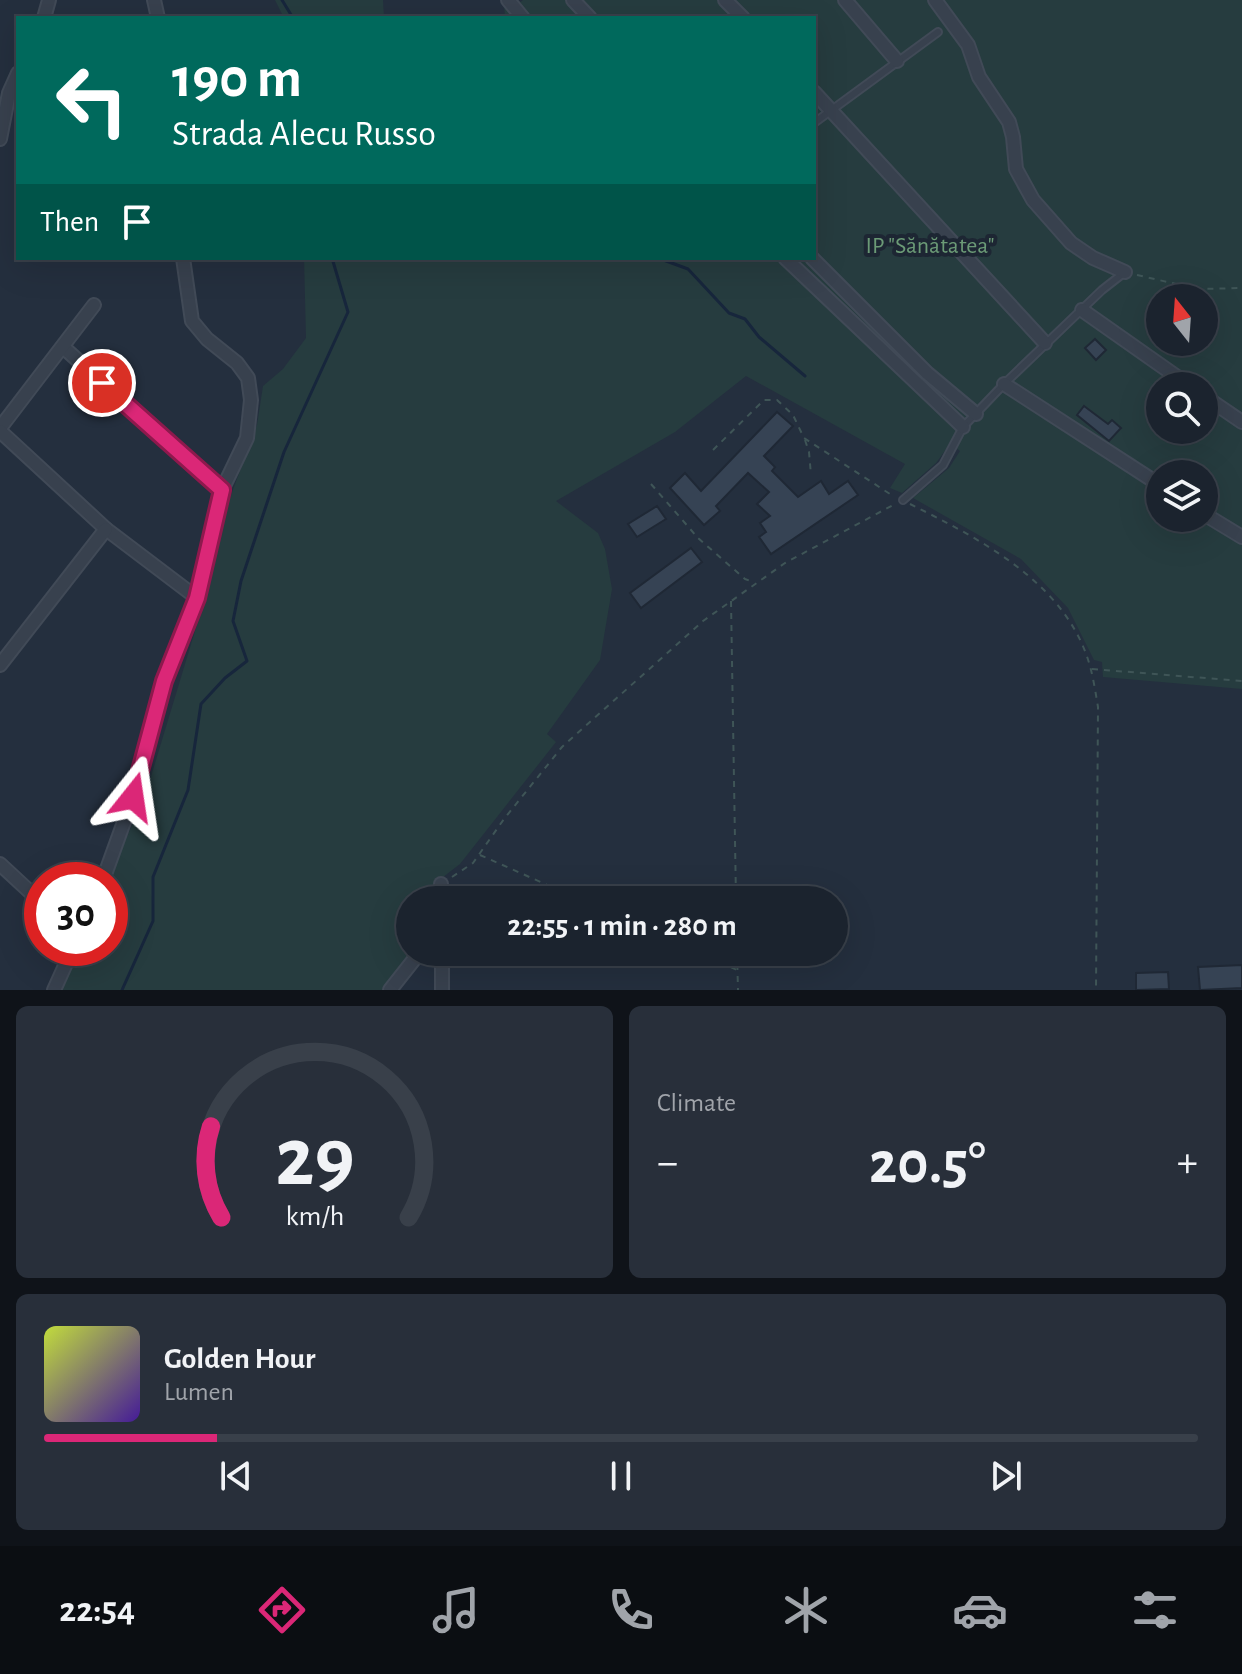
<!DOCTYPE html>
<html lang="en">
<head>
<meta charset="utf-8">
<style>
	:root { --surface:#1b232e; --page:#282f3a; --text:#f1f3f6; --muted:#a0a4aa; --line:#39404a; --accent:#db2777 }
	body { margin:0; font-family:"Alegreya Sans",sans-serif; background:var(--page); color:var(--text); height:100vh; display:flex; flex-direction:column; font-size:30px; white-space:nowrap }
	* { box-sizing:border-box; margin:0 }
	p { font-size:26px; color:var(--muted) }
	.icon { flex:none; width:44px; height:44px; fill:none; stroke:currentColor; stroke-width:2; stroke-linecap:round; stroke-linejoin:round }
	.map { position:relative; height:990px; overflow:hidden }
	.side { display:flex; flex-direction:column; gap:16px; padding:16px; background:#0f1319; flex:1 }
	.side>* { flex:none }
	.top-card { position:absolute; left:16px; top:16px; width:800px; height:244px; border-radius:0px; box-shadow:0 8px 32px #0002,0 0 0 2px var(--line); background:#00695c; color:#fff; overflow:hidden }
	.needle { width:52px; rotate:343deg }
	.fabs { position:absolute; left:1146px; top:284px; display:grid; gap:16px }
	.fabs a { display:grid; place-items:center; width:72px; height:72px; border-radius:50%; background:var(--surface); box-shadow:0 8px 32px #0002,0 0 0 2px var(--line); font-size:40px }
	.speed { position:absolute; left:24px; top:862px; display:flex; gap:16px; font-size:40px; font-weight:700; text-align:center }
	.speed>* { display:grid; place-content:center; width:104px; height:104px; border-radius:50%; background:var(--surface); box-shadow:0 8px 32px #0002,0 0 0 2px var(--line); line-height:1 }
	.speed .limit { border:12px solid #d22; background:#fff; color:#111 }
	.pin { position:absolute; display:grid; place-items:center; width:68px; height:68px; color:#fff; margin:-34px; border:4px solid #fff; border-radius:50%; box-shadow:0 2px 8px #0007 }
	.me { position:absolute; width:88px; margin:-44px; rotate:15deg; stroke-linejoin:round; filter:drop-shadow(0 0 6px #0008) }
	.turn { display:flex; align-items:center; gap:28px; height:168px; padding:0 24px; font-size:36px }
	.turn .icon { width:104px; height:104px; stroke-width:2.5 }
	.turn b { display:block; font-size:56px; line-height:68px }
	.then { display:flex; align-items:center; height:76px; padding:0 24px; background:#0003; gap:16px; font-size:30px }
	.big { font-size:60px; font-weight:700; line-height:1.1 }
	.side .tile { flex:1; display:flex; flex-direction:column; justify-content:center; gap:12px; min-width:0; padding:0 28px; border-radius:12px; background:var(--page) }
	.side .dial { align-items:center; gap:0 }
	.dial svg { height:208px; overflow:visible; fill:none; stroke:var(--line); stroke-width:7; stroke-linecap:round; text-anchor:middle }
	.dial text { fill:var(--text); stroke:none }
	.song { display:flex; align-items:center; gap:24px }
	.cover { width:96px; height:96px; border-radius:12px; background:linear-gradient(135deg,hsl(70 70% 55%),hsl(260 70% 35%)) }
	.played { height:8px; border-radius:4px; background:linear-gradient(90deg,var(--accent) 15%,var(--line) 15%) }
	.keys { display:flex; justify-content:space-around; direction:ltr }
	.heat { display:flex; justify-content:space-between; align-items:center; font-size:44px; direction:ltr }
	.side .tiles { flex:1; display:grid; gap:16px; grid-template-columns:1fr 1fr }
	.tile:last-child { grid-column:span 2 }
	.trip { position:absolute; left:396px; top:886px; width:452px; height:80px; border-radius:40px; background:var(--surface); box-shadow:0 8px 32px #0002,0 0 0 2px var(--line); font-weight:700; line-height:80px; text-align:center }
	.tab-bar { display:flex; height:128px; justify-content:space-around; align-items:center; background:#0b0e12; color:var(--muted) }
	.tab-bar .icon { width:56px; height:56px }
	.tab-bar .selected { color:var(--accent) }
	.tab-bar b { font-size:36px; color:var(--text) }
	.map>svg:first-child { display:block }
	.green { fill:#263c3f; fill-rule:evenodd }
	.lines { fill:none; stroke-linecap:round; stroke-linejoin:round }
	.stream { stroke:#17263c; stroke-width:3 }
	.building { fill:#364354; stroke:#1f2835; stroke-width:2 }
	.service-casing { stroke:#414a57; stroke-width:10 }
	.minor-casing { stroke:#414a57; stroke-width:16 }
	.path { stroke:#3f5557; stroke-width:2; stroke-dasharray:6 6; stroke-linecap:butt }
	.service { stroke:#38414e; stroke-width:6 }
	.minor { stroke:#38414e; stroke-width:12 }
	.route-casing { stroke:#8e194d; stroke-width:20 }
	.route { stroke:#db2777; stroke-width:14 }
	.labels { text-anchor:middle; stroke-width:8; stroke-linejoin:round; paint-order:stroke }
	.park-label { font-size:24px; fill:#6b9a76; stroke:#1d2633 }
</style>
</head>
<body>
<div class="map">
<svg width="1242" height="990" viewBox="0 0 1242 990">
	<rect width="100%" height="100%" fill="#242f3e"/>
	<g class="green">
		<polygon points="275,0 383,0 384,18 284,18"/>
		<path d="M 523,0 L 1242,0 L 1242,689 L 1103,677 L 1102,662 L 1094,660 L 1068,608 L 1021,559 L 913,498 L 949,468 L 960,451 L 950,444 L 936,463 L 902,493 L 890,488 L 905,464 L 746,376 L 675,432 L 556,501 L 598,533 L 605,549 L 612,589 L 600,660 L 547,734 L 556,742 L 460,864 L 434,884 L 434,900 L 410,900 L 411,952 L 382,990 L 60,990 L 78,948 L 110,948 L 108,880 L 146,793 L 205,598 L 224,514 L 257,425 L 263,386 L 283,369 L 306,338 L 304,258 L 814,258 L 814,18 L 505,18 L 504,4 L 518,4 ZM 1160,298 L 1204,298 L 1204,342 L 1160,342 ZM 1160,386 L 1204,386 L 1204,430 L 1160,430 ZM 1160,474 L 1204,474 L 1204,518 L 1160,518 Z"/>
	</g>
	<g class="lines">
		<g class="stream">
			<polyline points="282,0 293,18"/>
			<polyline points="658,258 688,269 729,313 745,319 759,337 805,376"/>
			<polyline points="122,990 153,921 153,877 188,790 201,704 225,678 247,661 233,621 241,581 284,452 348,312 332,258"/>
		</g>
	</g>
	<g class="building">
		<polygon points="1095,339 1106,350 1096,360 1085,348"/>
		<polygon points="1084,406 1108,424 1112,420 1121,428 1109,441 1077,415"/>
		<polygon points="777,412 793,426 764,456 775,467 772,471 798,497 821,481 829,494 848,481 858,495 771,554 759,537 766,532 760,523 770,516 757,504 769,492 748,473 716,506 720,511 704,525 670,488 685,473 701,491"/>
		<polygon points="657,506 666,519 637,537 628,524"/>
		<polygon points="691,548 702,562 641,608 630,593"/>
		<polygon points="1242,965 1242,988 1200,990 1198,967"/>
		<polygon points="1168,972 1169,989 1136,990 1136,973"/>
	</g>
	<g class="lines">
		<g class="service-casing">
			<g id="service">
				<polyline points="814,123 938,32"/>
				<polyline points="903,500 943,465 963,427 1004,384 1102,290 1125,272"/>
			</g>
		</g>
		<g class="minor-casing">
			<g id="minor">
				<polyline points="154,0 158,18"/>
				<polyline points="508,0 523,18"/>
				<polyline points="573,0 590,18"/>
				<polyline points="725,0 743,18"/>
				<polyline points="845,0 897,61"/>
				<polyline points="935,0 968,45 979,77 1009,122 1013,137 1016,169 1033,200 1071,243 1093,258 1125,272"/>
				<polyline points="44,18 49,0"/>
				<polyline points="814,92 1045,343"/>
				<polyline points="0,139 9,93 18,73"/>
				<polyline points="785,258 963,427"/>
				<polyline points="812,258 927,373 976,414"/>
				<polyline points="1082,310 1190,386"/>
				<polyline points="63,347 222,490"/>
				<polyline points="1004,384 1160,485"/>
				<polyline points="1204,396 1242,422"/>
				<polyline points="0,428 94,305"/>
				<polyline points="0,431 106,529 197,598"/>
				<polyline points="1204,514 1242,537"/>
				<polyline points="0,665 106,529"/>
				<polyline points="0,864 42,903"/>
				<polyline points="103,880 133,797 172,657 197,598 222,490 247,438 251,400 248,378 237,363 207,339 192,321 183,258"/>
				<polyline points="441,884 441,900"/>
				<polyline points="442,952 442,990"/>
				<polyline points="54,990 73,948"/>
				<polyline points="390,990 420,952"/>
			</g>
		</g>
		<g class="path">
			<polyline points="1137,275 1198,289 1242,288"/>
			<polyline points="805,440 809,452 811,475"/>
			<polyline points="713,450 764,400 777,400 793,415 804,438 893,496"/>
			<polyline points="651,484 698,538 745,579 753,582"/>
			<path d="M 910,504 C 982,540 1070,585 1091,670 C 1094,682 1096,695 1098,707 L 1096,990"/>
			<polyline points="731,601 736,900"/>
			<polyline points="1092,669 1242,681"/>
			<polyline points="480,855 581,900"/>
			<polyline points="452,877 473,863 504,819 562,747 703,621 785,563 895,504"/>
			<polyline points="698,952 737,970"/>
			<polyline points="737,952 738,990"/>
		</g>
		<use href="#service" class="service"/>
		<use href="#minor" class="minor"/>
	</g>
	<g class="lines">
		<g class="route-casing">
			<polyline id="route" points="102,383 222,490 197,598 164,681 133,797"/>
		</g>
		<use href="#route" class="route"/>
	</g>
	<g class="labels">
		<g class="park-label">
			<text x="930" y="253">IP "Sănătatea"</text>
		</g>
	</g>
</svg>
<div class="fabs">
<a><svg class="needle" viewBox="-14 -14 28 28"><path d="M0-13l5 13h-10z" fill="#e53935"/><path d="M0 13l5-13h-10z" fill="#a0a4aa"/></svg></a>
<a><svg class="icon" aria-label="search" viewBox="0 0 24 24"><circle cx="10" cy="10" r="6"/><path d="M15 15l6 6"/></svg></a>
<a><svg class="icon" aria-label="layers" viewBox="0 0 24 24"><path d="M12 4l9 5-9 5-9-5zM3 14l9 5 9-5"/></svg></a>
</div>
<div class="speed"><div class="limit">30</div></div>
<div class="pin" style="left:102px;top:383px;background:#d93025"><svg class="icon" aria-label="arrive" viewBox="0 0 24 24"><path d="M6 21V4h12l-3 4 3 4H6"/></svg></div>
<svg class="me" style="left:133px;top:797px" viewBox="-20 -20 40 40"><path d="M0-17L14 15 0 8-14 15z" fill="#db2777" stroke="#fff" stroke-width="4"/></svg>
<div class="trip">22:55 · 1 min · 280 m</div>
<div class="top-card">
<div class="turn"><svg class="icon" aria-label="left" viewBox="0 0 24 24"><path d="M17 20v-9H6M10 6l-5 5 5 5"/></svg><div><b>190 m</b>Strada Alecu Russo</div></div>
<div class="then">Then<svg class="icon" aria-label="arrive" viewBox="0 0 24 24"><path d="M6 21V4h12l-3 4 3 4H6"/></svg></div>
</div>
</div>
<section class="side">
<div class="tiles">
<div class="tile dial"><svg viewBox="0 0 100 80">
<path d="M14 69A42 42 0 1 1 86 69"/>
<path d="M14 69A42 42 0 0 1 10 34" stroke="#db2777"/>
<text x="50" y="56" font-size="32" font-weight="700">29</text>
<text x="50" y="72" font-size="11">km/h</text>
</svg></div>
<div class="tile"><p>Climate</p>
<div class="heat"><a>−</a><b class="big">20.5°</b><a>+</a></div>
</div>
<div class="tile">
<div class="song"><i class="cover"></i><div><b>Golden Hour</b><p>Lumen</p></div></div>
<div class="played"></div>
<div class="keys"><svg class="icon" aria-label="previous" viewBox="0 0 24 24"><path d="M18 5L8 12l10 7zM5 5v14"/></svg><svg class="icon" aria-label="pause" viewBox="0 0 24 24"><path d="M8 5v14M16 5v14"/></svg><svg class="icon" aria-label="next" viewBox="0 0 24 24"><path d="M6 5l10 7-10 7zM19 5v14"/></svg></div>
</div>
</div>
</section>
<nav class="tab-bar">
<b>22:54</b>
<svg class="icon selected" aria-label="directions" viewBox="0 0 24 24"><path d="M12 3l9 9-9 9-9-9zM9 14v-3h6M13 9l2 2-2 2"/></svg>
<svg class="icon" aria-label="music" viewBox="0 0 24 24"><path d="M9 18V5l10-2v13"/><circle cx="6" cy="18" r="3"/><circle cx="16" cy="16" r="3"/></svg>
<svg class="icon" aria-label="phone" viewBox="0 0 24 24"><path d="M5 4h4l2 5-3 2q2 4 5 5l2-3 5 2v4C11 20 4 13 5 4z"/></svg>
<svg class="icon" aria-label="climate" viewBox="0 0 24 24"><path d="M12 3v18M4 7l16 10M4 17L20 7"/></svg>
<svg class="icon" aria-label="car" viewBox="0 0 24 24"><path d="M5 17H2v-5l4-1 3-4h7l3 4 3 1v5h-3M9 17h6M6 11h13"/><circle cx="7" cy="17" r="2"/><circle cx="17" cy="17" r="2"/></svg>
<svg class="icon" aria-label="filters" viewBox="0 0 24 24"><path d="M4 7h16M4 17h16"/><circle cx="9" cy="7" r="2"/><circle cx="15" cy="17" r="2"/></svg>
</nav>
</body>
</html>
